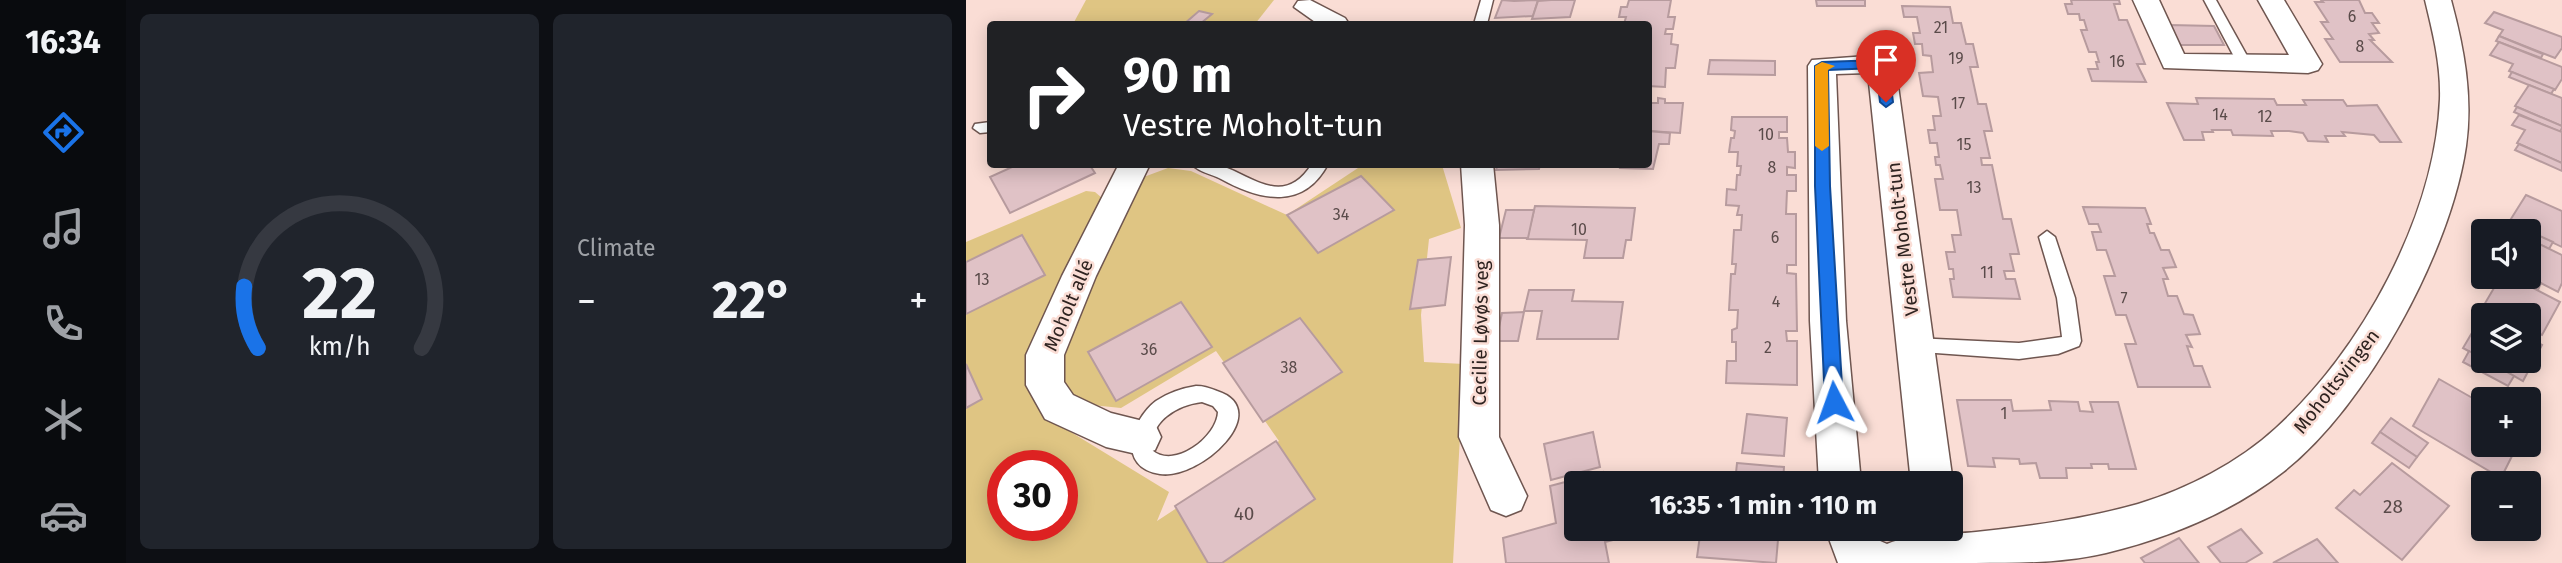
<!DOCTYPE html>
<html lang="en">
<head>
<meta charset="utf-8">
<style>
	:root { --surface:#171b24; --page:#20242c; --text:#f1f3f6; --muted:#9ea1a6; --line:#363941; --accent:#1a73e8 }
	body { margin:0; font-family:"Fira Sans",sans-serif; background:var(--page); color:var(--text); height:100vh; display:flex; flex-direction:column; font-size:26px; white-space:nowrap }
	* { box-sizing:border-box; margin:0 }
	p { font-size:23px; color:var(--muted) }
	.icon { flex:none; width:38px; height:38px; fill:none; stroke:currentColor; stroke-width:2; stroke-linecap:round; stroke-linejoin:round }
	.map { position:relative; flex:1; overflow:hidden }
	.details { display:flex; flex-direction:column; gap:14px; padding:14px; background:#0d0f14; width:840px }
	.details>* { flex:none }
	.hud { position:absolute; left:21px; top:21px; width:665px; height:147px; border-radius:7px; box-shadow:0 4px 18px #0003; background:#202124; color:#fff; overflow:hidden }
	.fabs { position:absolute; left:1505px; top:219px; display:grid; gap:14px }
	.fabs a { display:grid; place-items:center; width:70px; height:70px; border-radius:7px; background:var(--surface); box-shadow:0 4px 18px #0003; font-size:35px }
	.speed { position:absolute; left:21px; top:450px; display:flex; gap:14px; font-size:35px; font-weight:700; text-align:center }
	.speed>* { display:grid; place-content:center; width:91px; height:91px; border-radius:50%; background:var(--surface); box-shadow:0 4px 18px #0003; line-height:1 }
	.speed .limit { border:10px solid #d22; background:#fff; color:#111 }
	.pin { position:absolute; display:grid; place-items:center; width:60px; height:60px; color:#fff; margin:-72px -30px; border-radius:50% 50% 50% 0; rotate:-45deg; box-shadow:0 0 7px #0007 }
	.pin .icon { rotate:45deg }
	.me { position:absolute; width:77px; margin:-38px; rotate:356deg; stroke-linejoin:round; filter:drop-shadow(0 0 5px #0008) }
	.turn { display:flex; align-items:center; gap:24px; height:147px; padding:0 21px; font-size:32px }
	.turn .icon { width:91px; height:91px; stroke-width:2.5 }
	.turn b { display:block; font-size:49px; line-height:60px }
	.big { font-size:52px; font-weight:700; line-height:1.1 }
	.details .widget { flex:1; display:flex; flex-direction:column; justify-content:center; gap:10px; min-width:0; padding:0 24px; border-radius:10px; background:var(--page) }
	.details .dial { align-items:center; gap:0 }
	.dial svg { height:182px; overflow:visible; fill:none; stroke:var(--line); stroke-width:7; stroke-linecap:round; text-anchor:middle }
	.dial text { fill:var(--text); stroke:none }
	.heat { display:flex; justify-content:space-between; align-items:center; font-size:38px; direction:ltr }
	.details .tiles { flex:1; display:grid; gap:14px; grid-template-columns:repeat(2,1fr) }
	.trip { position:absolute; left:598px; top:471px; width:399px; height:70px; border-radius:7px; background:var(--surface); box-shadow:0 4px 18px #0003; font-weight:700; line-height:70px; text-align:center }
	main { display:flex; flex:1; min-height:0 }
	.dock { display:flex; flex-direction:column; width:126px; justify-content:space-around; align-items:center; background:#090b0e; color:var(--muted) }
	.dock .icon { width:49px; height:49px }
	.dock .on { color:var(--accent) }
	.dock b { font-size:32px; color:var(--text) }
	.map>svg:first-child { display:block }
	.green { fill:#dfc583; fill-rule:evenodd }
	.building { fill:#e0c2c6; stroke:#b79b9e; stroke-width:2 }
	.lines { fill:none; stroke-linecap:round; stroke-linejoin:round }
	.lane-casing { stroke:#6f5650; stroke-width:3 }
	.street-casing { stroke:#6f5650; stroke-width:3 }
	.lane { fill:#fff; fill-rule:evenodd }
	.street { fill:#fff; fill-rule:evenodd }
	.route { fill:#1a73e8; stroke:#114b97; stroke-width:2 }
	.slow { fill:#f59e0b }
	.labels { text-anchor:middle; stroke-width:5; stroke-linejoin:round; paint-order:stroke }
	.number-label { font-size:16px; fill:#5a4b4a }
	.street-label { font-size:19px; fill:#2e2320; stroke:#faddd5 }
	.near-number-label { font-size:19px; fill:#5a4b4a }
</style>
</head>
<body>
<main>
<nav class="dock">
<b>16:34</b>
<svg class="icon on" aria-label="directions" viewBox="0 0 24 24"><path d="M12 3l9 9-9 9-9-9zM9 14v-3h6M13 9l2 2-2 2"/></svg>
<svg class="icon" aria-label="music" viewBox="0 0 24 24"><path d="M9 18V5l10-2v13"/><circle cx="6" cy="18" r="3"/><circle cx="16" cy="16" r="3"/></svg>
<svg class="icon" aria-label="phone" viewBox="0 0 24 24"><path d="M5 4h4l2 5-3 2q2 4 5 5l2-3 5 2v4C11 20 4 13 5 4z"/></svg>
<svg class="icon" aria-label="climate" viewBox="0 0 24 24"><path d="M12 3v18M4 7l16 10M4 17L20 7"/></svg>
<svg class="icon" aria-label="car" viewBox="0 0 24 24"><path d="M5 17H2v-5l4-1 3-4h7l3 4 3 1v5h-3M9 17h6M6 11h13"/><circle cx="7" cy="17" r="2"/><circle cx="17" cy="17" r="2"/></svg>
</nav>
<section class="details">
<div class="tiles">
<div class="widget dial"><svg viewBox="0 0 100 80">
<path d="M14 69A42 42 0 1 1 86 69"/>
<path d="M14 69A42 42 0 0 1 8 42" stroke="#1a73e8"/>
<text x="50" y="56" font-size="32" font-weight="700">22</text>
<text x="50" y="72" font-size="11">km/h</text>
</svg></div>
<div class="widget"><p>Climate</p>
<div class="heat"><a>−</a><b class="big">22°</b><a>+</a></div>
</div>
</div>
</section>
<div class="map">
<svg width="1596" height="563" viewBox="0 0 1596 563">
	<rect width="100%" height="100%" fill="#faddd5"/>
	<g class="green">
		<polygon points="120,0 308,0 289,24 107,24"/>
		<path d="M 389,165 L 476,165 L 495,228 L 463,239 L 455,315 L 458,362 L 498,364 L 487,563 L 0,563 L 0,242 L 120,191 L 129,192 L 136,198 C 126,226 105,249 102,279 L 62,388 L 77,415 L 203,492 L 191,521 L 313,441 L 250,351 L 155,408 L 116,404 L 97,386 L 94,341 L 175,178 L 202,168 L 225,171 L 321,215 L 392,168 ZM 37,466 L 96,466 L 96,525 L 37,525 Z"/>
	</g>
	<g class="building">
		<polygon points="536,0 548,1 572,0 567,16 529,18"/>
		<polygon points="585,0 609,0 604,17 566,19 572,1"/>
		<polygon points="663,0 705,0 702,17 709,17 707,29 700,29 699,34 706,34 705,44 712,45 709,68 700,68 699,87 682,86 682,24 658,24 660,17 653,17 655,7 661,7"/>
		<polygon points="850,0 899,0 899,6 851,6"/>
		<polygon points="1105,0 1153,0 1154,4 1148,4 1153,20 1161,20 1179,64 1171,64 1180,82 1126,81 1122,69 1132,69 1130,62 1133,62 1130,52 1123,52 1115,30 1121,30 1118,20 1114,20 1113,14 1102,14 1099,4 1106,4"/>
		<polygon points="1355,0 1393,0 1399,13 1406,13 1413,23 1406,23 1413,33 1403,34 1408,40 1404,40 1426,62 1374,62 1359,39 1367,39 1355,22 1362,22 1349,2 1357,2"/>
		<polygon points="936,6 984,7 987,23 995,23 1000,44 1007,44 1012,67 1004,67 1012,104 1020,104 1026,131 1018,131 1024,158 1015,158 1016,165 1026,165 1037,219 1045,219 1053,254 1044,254 1048,271 1038,271 1040,279 1049,279 1054,299 987,297 984,279 988,279 987,269 983,269 980,252 989,252 986,235 995,235 991,210 974,210 969,179 977,179 974,165 970,165 969,157 973,157 971,143 964,143 962,130 969,130 967,116 975,116 972,97 957,96 953,73 967,72 965,56 957,55 956,44 949,44 947,33 954,33 951,17 938,17"/>
		<polygon points="233,11 246,14 234,24 218,24"/>
		<polygon points="1528,12 1596,37 1596,48 1589,58 1533,36 1537,30 1519,23"/>
		<polygon points="1204,25 1248,26 1258,45 1213,45"/>
		<polygon points="1533,36 1577,54 1575,58 1530,41"/>
		<polygon points="1533,42 1596,67 1596,79 1589,90 1543,71 1547,64 1524,55"/>
		<polygon points="744,60 809,61 809,75 742,74"/>
		<polygon points="1546,72 1588,89 1585,94 1543,77"/>
		<polygon points="1563,85 1596,98 1596,126 1549,106"/>
		<polygon points="692,98 699,99 699,103 717,103 714,133 682,131 682,103 692,103"/>
		<polygon points="1230,98 1308,99 1311,105 1340,105 1337,100 1377,100 1381,106 1411,105 1435,142 1414,142 1408,135 1376,132 1379,136 1359,136 1362,142 1342,141 1337,133 1323,131 1305,131 1307,136 1267,135 1265,130 1246,130 1247,132 1236,132 1238,140 1218,140 1201,103 1232,104"/>
		<polygon points="1551,107 1596,126 1596,128 1594,132 1548,112"/>
		<polygon points="1553,115 1596,132 1596,163 1551,143 1559,130 1546,125"/>
		<polygon points="766,117 821,117 821,132 813,132 813,138 821,138 822,152 829,152 829,168 821,167 821,175 830,175 830,191 821,191 820,214 830,214 830,265 821,265 821,273 830,274 831,331 820,331 821,341 831,341 831,385 760,383 761,361 770,361 770,342 766,342 766,330 771,328 772,310 763,310 765,274 769,274 770,264 766,264 768,230 775,230 776,215 771,215 773,206 760,205 761,189 770,190 771,175 774,175 775,166 771,166 772,152 763,152 765,138 768,138 769,131 765,130"/>
		<polygon points="682,131 704,133 703,144 693,144 687,169 654,168 655,164 682,164"/>
		<polygon points="1553,144 1596,163 1596,171 1549,150"/>
		<polygon points="53,164 123,164 129,173 44,213 24,177"/>
		<polygon points="532,164 574,164 573,169 530,170"/>
		<polygon points="395,176 428,210 352,253 321,215"/>
		<polygon points="1560,195 1596,211 1596,247 1543,222"/>
		<polygon points="569,206 669,208 665,240 660,240 657,258 618,258 621,240 561,239"/>
		<polygon points="1117,207 1179,208 1185,224 1181,224 1184,233 1188,233 1195,250 1203,250 1210,267 1197,268 1202,279 1197,279 1202,296 1211,296 1218,314 1227,315 1234,334 1220,335 1226,347 1221,346 1228,366 1236,366 1244,387 1172,387 1159,344 1170,344 1160,315 1150,315 1138,276 1149,276 1140,250 1131,250 1126,232 1135,232 1132,224 1123,224"/>
		<polygon points="540,210 568,210 562,238 533,238"/>
		<polygon points="1563,231 1587,242 1583,249 1563,239"/>
		<polygon points="56,235 79,275 0,314 0,262"/>
		<polygon points="1563,239 1596,255 1596,283 1592,292 1561,276"/>
		<polygon points="485,257 479,305 444,309 452,260"/>
		<polygon points="1535,276 1544,276 1594,302 1576,335 1563,328 1563,315 1537,315 1518,305"/>
		<polygon points="1544,276 1561,276 1575,283 1572,290"/>
		<polygon points="563,290 608,290 606,301 657,302 652,339 571,339 576,311 558,311"/>
		<polygon points="215,302 246,347 150,401 122,352"/>
		<polygon points="558,312 552,341 530,341 536,313"/>
		<polygon points="1517,314 1520,315 1517,315 1517,359 1497,348"/>
		<polygon points="334,318 376,372 297,422 257,363"/>
		<polygon points="1563,338 1576,345 1557,381 1520,360 1563,360"/>
		<polygon points="1503,351 1548,376 1542,386 1497,362"/>
		<polygon points="0,364 16,399 0,408"/>
		<polygon points="1473,379 1517,404 1517,444 1552,444 1535,478 1447,426"/>
		<polygon points="991,400 1045,400 1047,411 1085,410 1083,401 1112,402 1114,411 1127,412 1124,402 1152,402 1170,469 1143,469 1142,464 1125,464 1126,468 1100,468 1101,478 1074,478 1070,463 1054,464 1053,459 1027,458 1029,467 1002,466"/>
		<polygon points="781,414 821,418 818,456 776,453"/>
		<polygon points="1425,418 1462,443 1451,457 1414,432"/>
		<polygon points="627,432 634,467 585,480 578,444"/>
		<polygon points="1414,432 1451,457 1443,468 1406,443"/>
		<polygon points="310,441 349,499 256,563 242,563 209,506"/>
		<polygon points="771,463 818,467 817,483 769,483"/>
		<polygon points="1426,463 1483,506 1436,560 1370,508 1388,490 1394,495"/>
		<polygon points="637,472 639,483 611,483 611,528 649,528 651,539 639,542 643,563 540,563 537,538 590,523 584,486"/>
		<polygon points="735,528 813,528 810,563 731,557"/>
		<polygon points="1275,529 1296,553 1279,563 1255,563 1242,547"/>
		<polygon points="1213,538 1233,563 1179,563 1175,558"/>
		<polygon points="1351,539 1372,563 1307,563"/>
	</g>
	<g class="lines">
		<g class="lane-casing">
			<g id="lane">
				<polygon points="515,0 527,0 521,24 508,24"/>
				<polygon points="1238,0 1250,0 1285,63 1283,66 1273,66"/>
				<polygon points="24,122 24,132 14,133 7,128 9,124"/>
				<path d="M 226,164 C 234,164 245,163 253,165 C 286,175 317,209 346,164 L 362,164 C 337,211 293,200 255,179 C 246,174 232,172 226,164 Z"/>
				<polygon points="1081,231 1089,237 1109,298 1115,341 1113,346 1092,354 1053,359 942,351 940,346 942,341 949,338 1053,343 1096,337 1091,298 1073,237"/>
				<path d="M 230,386 C 238,386 244,388 251,391 C 309,410 235,480 194,474 C 151,468 164,421 190,401 C 202,393 217,388 230,386 ZM 236,402 L 247,406 L 252,412 C 251,437 208,470 186,450 C 183,422 210,405 236,402 Z"/>
			</g>
		</g>
		<g class="street-casing">
			<g id="street">
				<polygon points="344,0 379,18 383,24 352,24 328,7 332,1"/>
				<polygon points="1167,0 1193,0 1218,54 1323,55 1292,0 1318,0 1356,64 1352,70 1342,73 1198,68"/>
				<path d="M 1459,0 L 1485,0 C 1498,48 1507,96 1500,146 C 1485,251 1401,406 1317,472 C 1266,512 1202,538 1140,553 C 1097,563 1054,563 1009,563 C 963,563 918,563 872,563 L 859,528 L 902,528 L 905,537 L 921,544 C 947,533 982,535 1010,532 C 1065,526 1119,519 1172,504 C 1221,489 1272,463 1310,428 C 1396,350 1469,216 1474,99 C 1475,65 1467,33 1459,0 Z"/>
				<polygon points="915,55 925,58 929,64 987,483 985,486 985,483 945,483 902,73 870,74 880,321 895,483 853,483 844,321 842,66 846,60"/>
				<polygon points="153,164 184,164 130,276 98,355 98,382 107,395 145,413 189,424 195,437 189,450 175,455 140,447 79,419 60,385 60,355 96,276"/>
				<polygon points="495,164 527,164 533,225 533,437 561,496 555,510 540,516 525,510 493,437 499,225"/>
			</g>
		</g>
		<use href="#lane" class="lane"/>
		<use href="#street" class="street"/>
	</g>
	<polygon class="route" points="915,60 922,64 927,102 920,107 914,102 910,68 862,70 864,186 877,402 868,409 859,402 849,186 849,66 856,62"/>
	<polygon class="slow" points="856,62 869,66 862,70 863,146 856,151 849,146 849,66"/>
	<g class="labels">
		<g class="number-label">
			<text x="1386" y="22">6</text>
			<text x="975" y="33">21</text>
			<text x="1394" y="52">8</text>
			<text x="990" y="64">19</text>
			<text x="1151" y="67">16</text>
			<text x="992" y="109">17</text>
			<text x="1254" y="120">14</text>
			<text x="1299" y="122">12</text>
			<text x="800" y="140">10</text>
			<text x="998" y="150">15</text>
			<text x="806" y="173">8</text>
			<text x="1008" y="193">13</text>
			<text x="375" y="220">34</text>
			<text x="613" y="235">10</text>
			<text x="809" y="243">6</text>
			<text x="1021" y="278">11</text>
			<text x="16" y="285">13</text>
			<text x="1158" y="304">7</text>
			<text x="810" y="307">4</text>
			<text x="802" y="353">2</text>
			<text x="183" y="355">36</text>
			<text x="323" y="373">38</text>
			<text x="1038" y="419">1</text>
		</g>
		<g class="street-label">
			<text transform="translate(936 239) rotate(-97)" y="7">Vestre Moholt-tun</text>
			<text transform="translate(102 305) rotate(-67)" y="7">Moholt allé</text>
			<text transform="translate(514 333) rotate(-89)" y="7">Cecilie Løvøs veg</text>
			<text transform="translate(1370 381) rotate(-52)" y="7">Moholtsvingen</text>
		</g>
		<g class="near-number-label">
			<text x="1427" y="513">28</text>
			<text x="278" y="520">40</text>
		</g>
	</g>
</svg>
<div class="fabs">
<a><svg class="icon" aria-label="sound" viewBox="0 0 24 24"><path d="M4 9h4l5-4v14l-5-4H4zM17 9q2 3 0 6"/></svg></a>
<a><svg class="icon" aria-label="layers" viewBox="0 0 24 24"><path d="M12 4l9 5-9 5-9-5zM3 14l9 5 9-5"/></svg></a>
<a>+</a>
<a>−</a>
</div>
<div class="speed"><div class="limit">30</div></div>
<div class="pin" style="left:920px;top:102px;background:#d93025"><svg class="icon" aria-label="arrive" viewBox="0 0 24 24"><path d="M6 21V4h12l-3 4 3 4H6"/></svg></div>
<svg class="me" style="left:868px;top:402px" viewBox="-20 -20 40 40"><path d="M0-17L14 15 0 8-14 15z" fill="#1a73e8" stroke="#fff" stroke-width="4"/></svg>
<div class="trip">16:35 · 1 min · 110 m</div>
<div class="hud">
<div class="turn"><svg class="icon" aria-label="right" viewBox="0 0 24 24"><path d="M7 20v-9h11M14 6l5 5-5 5"/></svg><div><b>90 m</b>Vestre Moholt-tun</div></div>
</div>
</div>
</main>
</body>
</html>
